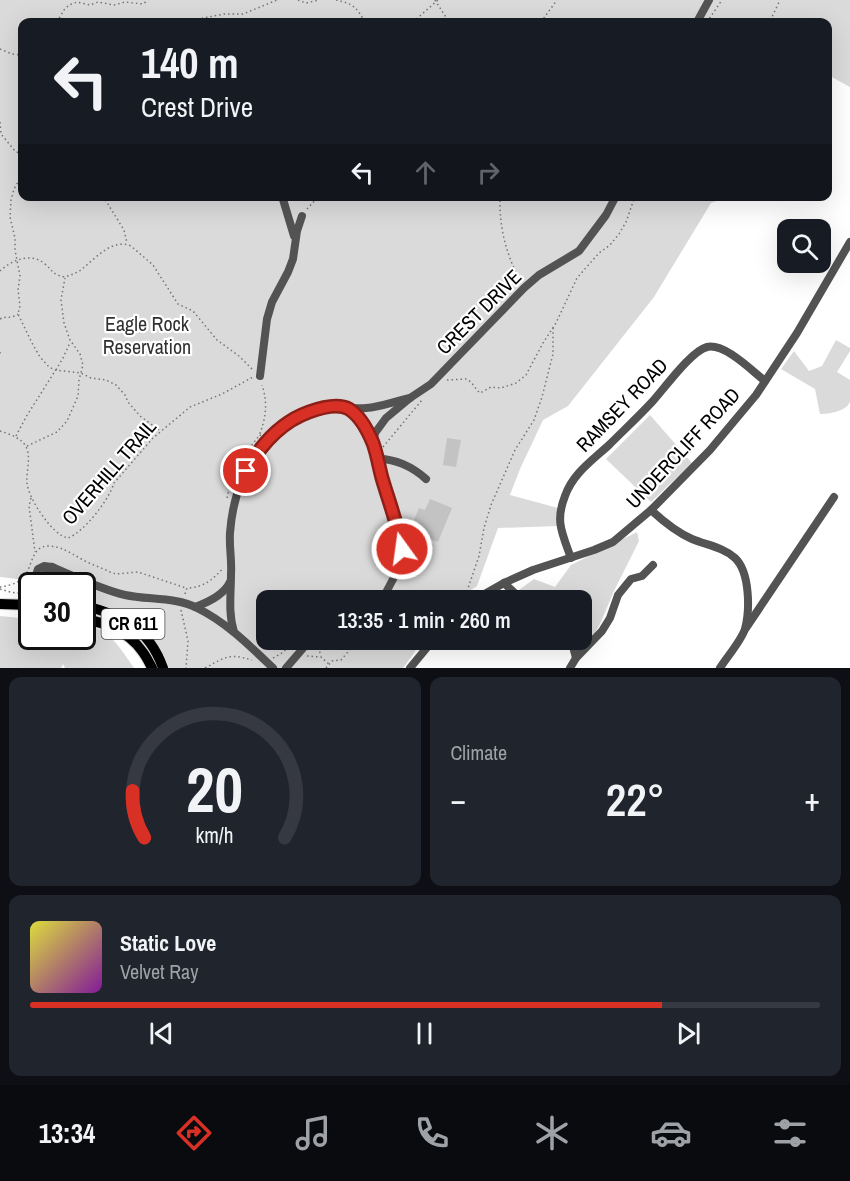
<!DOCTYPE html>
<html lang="en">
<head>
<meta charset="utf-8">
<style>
	:root { --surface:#171b24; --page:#20242c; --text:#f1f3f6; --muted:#9ea1a6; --line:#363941; --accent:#d93025 }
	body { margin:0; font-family:"Archivo Narrow",sans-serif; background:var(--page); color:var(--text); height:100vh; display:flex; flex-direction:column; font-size:22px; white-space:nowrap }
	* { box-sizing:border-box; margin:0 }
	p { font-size:20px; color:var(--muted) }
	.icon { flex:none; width:33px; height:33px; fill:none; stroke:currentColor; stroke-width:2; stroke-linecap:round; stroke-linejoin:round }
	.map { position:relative; height:668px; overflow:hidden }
	.sheet { display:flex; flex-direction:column; gap:9px; padding:9px; background:#0d0f14; flex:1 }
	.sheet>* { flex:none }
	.top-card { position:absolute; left:18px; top:18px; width:814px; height:183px; border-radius:12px; box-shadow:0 6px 24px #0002; background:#171b24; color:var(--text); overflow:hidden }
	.buttons { position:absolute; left:777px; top:219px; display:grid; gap:12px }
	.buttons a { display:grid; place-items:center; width:54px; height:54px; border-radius:12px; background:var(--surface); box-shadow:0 6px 24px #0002; font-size:30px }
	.speed { position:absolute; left:18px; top:572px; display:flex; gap:12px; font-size:30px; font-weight:700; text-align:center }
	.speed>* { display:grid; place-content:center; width:78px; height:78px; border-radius:50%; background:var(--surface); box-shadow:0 6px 24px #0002; line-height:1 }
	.speed .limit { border:3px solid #111; border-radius:9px; background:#fff; color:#111 }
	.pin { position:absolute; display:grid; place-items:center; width:51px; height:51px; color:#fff; margin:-26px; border:3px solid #fff; border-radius:50%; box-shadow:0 2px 6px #0007 }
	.me { position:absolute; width:66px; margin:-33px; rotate:346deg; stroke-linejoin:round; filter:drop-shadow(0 0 4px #0008) }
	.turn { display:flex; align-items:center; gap:21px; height:126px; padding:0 24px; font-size:27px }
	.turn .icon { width:78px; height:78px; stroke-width:2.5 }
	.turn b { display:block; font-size:42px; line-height:51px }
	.lanes { display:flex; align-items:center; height:57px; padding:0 24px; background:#0003; justify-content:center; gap:30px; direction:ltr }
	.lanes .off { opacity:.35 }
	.big { font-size:45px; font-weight:600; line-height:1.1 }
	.sheet .card { flex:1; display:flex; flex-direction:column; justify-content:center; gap:9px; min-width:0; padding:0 21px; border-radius:12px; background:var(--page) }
	.sheet .dial { align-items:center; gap:0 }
	.dial svg { height:156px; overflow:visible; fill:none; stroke:var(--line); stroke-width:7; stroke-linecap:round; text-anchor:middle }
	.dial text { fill:var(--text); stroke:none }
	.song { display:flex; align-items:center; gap:18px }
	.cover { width:72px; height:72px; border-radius:9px; background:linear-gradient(135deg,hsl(60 70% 55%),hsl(290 70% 35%)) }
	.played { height:6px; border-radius:3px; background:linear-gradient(90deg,var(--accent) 80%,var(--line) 80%) }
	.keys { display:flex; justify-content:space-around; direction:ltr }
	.heat { display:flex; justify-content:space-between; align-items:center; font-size:33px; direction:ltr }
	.sheet .tiles { flex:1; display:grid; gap:9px; grid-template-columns:1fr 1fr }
	.card:last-child { grid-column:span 2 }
	.trip { position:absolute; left:256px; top:590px; width:336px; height:60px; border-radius:12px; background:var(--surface); box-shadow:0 6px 24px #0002; font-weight:600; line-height:60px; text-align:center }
	.dock { display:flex; height:96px; justify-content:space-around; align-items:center; background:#090b0e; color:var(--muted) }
	.dock .icon { width:42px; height:42px }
	.dock .selected { color:var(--accent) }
	.dock b { font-size:27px; color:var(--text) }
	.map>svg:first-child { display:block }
	.green { fill:#dadada }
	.building { fill:#c3c3c3 }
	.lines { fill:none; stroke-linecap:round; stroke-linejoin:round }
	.major-casing { stroke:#dbdbdb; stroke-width:12 }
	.path { stroke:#757575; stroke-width:1.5; stroke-dasharray:1.5 3; stroke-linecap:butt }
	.minor { stroke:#535353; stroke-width:8 }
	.major { stroke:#000; stroke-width:10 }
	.route-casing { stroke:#8d1f18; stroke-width:15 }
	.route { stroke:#d93025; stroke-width:10 }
	.labels { text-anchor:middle; stroke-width:4.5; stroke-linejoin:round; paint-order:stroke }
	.shield { fill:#fff; stroke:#4c4c4c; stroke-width:1.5 }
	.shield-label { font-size:18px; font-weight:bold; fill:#000 }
	.street-label { font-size:20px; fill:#000; stroke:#fff }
	.park-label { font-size:20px; fill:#313131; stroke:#fff }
</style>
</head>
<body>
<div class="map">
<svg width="850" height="668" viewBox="0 0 850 668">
	<rect width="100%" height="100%" fill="#fff"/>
	<g class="green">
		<polygon points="0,0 850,0 850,87 828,75 828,22 22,22 22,196 727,197 711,203 654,297 568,406 543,420 520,469 510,495 558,508 558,526 498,528 477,586 456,600 267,600 267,639 424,639 403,668 165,668 154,647 120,618 85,600 83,597 82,585 71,585 0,577"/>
		<path d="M 836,340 L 850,348 L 850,351 L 837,372 L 850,380 C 850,387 850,394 850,401 C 848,411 829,414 820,414 L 815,389 L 781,369 L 794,351 L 809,371 L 822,366 Z"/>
		<polygon points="650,415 692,463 651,502 606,459"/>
		<polygon points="637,532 639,541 614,591 600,624 586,649 578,639 582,639 582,600 533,600 519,590 534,579 555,587 571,565"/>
		<path d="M 0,616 L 31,619 L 32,636 L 82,636 L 83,625 C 110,628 119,647 134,668 L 65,668 L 63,664 L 61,668 L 0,668 Z"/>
	</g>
	<g class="building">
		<polygon points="447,438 461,440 456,467 443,465"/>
		<polygon points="430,499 452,508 438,542 415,533 419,522 414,520 419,508 425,510"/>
	</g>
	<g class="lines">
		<g class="major-casing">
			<g id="major">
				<polyline points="0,604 30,605 32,603"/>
				<path d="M 82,605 C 122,615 149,628 163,668"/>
				<path d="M 82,618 C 105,623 128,631 142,651 C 146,656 149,662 152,668"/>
			</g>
		</g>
		<g class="path">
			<polyline points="298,0 306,3 319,0"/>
			<path d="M 336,0 C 354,4 356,7 365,22"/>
			<polyline points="435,0 449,22"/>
			<polyline points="711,19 716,22"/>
			<polyline points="57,22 64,10 69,5 77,2 90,5 98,2 114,5 125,2 143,4 148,0"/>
			<polyline points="166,22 176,20 188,21 224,14 243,14 277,0"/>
			<polyline points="413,22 438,0"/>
			<polyline points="541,22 557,0"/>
			<polyline points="707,22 722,0"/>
			<polyline points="761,22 771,19 780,0"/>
			<polyline points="0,49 12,54 22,55"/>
			<polyline points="0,122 1,134 15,151 22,155"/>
			<polyline points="22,175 14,189 11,200 10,217 15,238 15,250 20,276 18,290 20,306 18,314 32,343 40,357 49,367 55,370 81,373 91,378 106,380 116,385 125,395 128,402 140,416 159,430"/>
			<polyline points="103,196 124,230 127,243"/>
			<path d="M 500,196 C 499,227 506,255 521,282"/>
			<polyline points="307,209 319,196"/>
			<path d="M 0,271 C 12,260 31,252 45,264 C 53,271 53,275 65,277 C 71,275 77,273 82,269 C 96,258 112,238 131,246 L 153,265 L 178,304 L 193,311 L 217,340 L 239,356 L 252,369"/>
			<path d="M 0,319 C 7,315 9,320 18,314"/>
			<polyline points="0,352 0,356"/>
			<polyline points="56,370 63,358 69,345 71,344"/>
			<path d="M 447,380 L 466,379 C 472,381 475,389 480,393 L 491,387 L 501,388 L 516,383 L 526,375 L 543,343 L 556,323 L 577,278 L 599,253 L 610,245 L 619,234 L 626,222 L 635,196"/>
			<path d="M 0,431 C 9,434 19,437 25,445 C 32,455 26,471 27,483 C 28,498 53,536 68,538 C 84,532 109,500 114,483 L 153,438 L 190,407 L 222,394 L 253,377"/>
			<path d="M 261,435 L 259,436 C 266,418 268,403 262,385"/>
			<polyline points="16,436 26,417 55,371"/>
			<polyline points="27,446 57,432 67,421 78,396 79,380 83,365 80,354 70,340 64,323 61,300 65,278"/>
			<polyline points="383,447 422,400"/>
			<polyline points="31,498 29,506 35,552"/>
			<path d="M 227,498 C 232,474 244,454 259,436"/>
			<path d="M 0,587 C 7,586 16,584 22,579 C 35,568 28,538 60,548 C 68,551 76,556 85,561 C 93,565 102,568 110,572 L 116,574 L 138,572 L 186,588"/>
			<path d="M 0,589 C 10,592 18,595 28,591"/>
			<path d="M 185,594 L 187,588 C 202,588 213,580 223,568"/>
			<polyline points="464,600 479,556 484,528 491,505 515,450 534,420 542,397 553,354 553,328"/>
			<polyline points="181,610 188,641 186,668"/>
			<polyline points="345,639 348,652"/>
			<polyline points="347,639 350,641 354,639"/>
			<polyline points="317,643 321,656"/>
			<polyline points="307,656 321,657 329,664"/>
			<path d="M 273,658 C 281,654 289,650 290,639"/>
			<path d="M 205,668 C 226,657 228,653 252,660"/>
			<polyline points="326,668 332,661 341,660 359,639"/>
		</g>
		<g class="minor">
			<polyline points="697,22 709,0"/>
			<polyline points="282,196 294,236"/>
			<polyline points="260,376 267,319 272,302 288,272 293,259 297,231 302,216"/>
			<polyline points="348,409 357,416 373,444 396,524 402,549 400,566 382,600"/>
			<polyline points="373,444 375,433 386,418 410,398 431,384 524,288 539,275 579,251 606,215 616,196"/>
			<path d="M 377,459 C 394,458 413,467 426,479"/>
			<path d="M 651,510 C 664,522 676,532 692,539 C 706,545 723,547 735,558 C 750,572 750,610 745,629 C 741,641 727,657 720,668"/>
			<path d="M 571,558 C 562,533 555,521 565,496 C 573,473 593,460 610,444 C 624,430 639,416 652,402 C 664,389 691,351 707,347 C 725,343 752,371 765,381"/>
			<polyline points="504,583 522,600"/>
			<path d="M 33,585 L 38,569 L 44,566 L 52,567 C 73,576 103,590 125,595 C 148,600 176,597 197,608 C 226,622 250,646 273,668"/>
			<polyline points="40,585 44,575 52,567"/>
			<polyline points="474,600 504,583 533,570 594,550 613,542 651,510 710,450 756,395 797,333 850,242"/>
			<path d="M 195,607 C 209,602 224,595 230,582"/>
			<polyline points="746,628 834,497"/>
			<path d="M 234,632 C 228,613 231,594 231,574 C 232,560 229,546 230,533 C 233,491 248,456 280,429 C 287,424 295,418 303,414 C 314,409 327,406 339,407 C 348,407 356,409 366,408 C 381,407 395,401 410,398"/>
			<polyline points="503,639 506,639"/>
			<polyline points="576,658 602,631 610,618 618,595 631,579 642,576 653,565"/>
			<polyline points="286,668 311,639"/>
			<polyline points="410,668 434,639"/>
			<polyline points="570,668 576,658 571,639"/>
		</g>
		<use href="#major" class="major"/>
	</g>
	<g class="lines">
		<g class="route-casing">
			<path id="route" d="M 246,471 C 260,446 281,422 309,412 C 320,408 338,403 349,409 C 360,416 368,431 373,443 C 377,454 379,467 382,478 C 389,502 398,525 402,549"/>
		</g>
		<use href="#route" class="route"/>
	</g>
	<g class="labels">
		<rect class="shield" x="101.5" y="609" width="63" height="30" rx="4.5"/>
		<g class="shield-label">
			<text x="133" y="630">CR 611</text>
		</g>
		<g class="street-label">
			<text transform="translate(479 312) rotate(-45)" y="7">CREST DRIVE</text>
			<text transform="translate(622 405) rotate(-46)" y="7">RAMSEY ROAD</text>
			<text transform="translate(683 448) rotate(-47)" y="7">UNDERCLIFF ROAD</text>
			<text transform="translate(109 472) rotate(-49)" y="7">OVERHILL TRAIL</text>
		</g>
		<g class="park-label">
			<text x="147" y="331">Eagle Rock<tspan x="147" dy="23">Reservation</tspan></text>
		</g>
	</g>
</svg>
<div class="buttons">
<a><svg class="icon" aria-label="search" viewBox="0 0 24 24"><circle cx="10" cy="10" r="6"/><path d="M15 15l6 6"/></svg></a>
</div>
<div class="speed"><div class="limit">30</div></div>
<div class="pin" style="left:246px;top:471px;background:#d93025"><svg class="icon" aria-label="arrive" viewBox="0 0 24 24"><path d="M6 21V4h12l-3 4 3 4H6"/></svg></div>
<svg class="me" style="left:402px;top:549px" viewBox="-20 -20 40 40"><circle r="17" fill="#d93025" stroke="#fff" stroke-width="3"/><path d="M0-11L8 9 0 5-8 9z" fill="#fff"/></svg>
<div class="trip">13:35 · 1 min · 260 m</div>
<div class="top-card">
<div class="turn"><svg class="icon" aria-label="left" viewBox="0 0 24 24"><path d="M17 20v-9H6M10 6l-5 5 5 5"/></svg><div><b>140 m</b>Crest Drive</div></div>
<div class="lanes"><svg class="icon" aria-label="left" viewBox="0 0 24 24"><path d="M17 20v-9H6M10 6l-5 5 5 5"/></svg><svg class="icon off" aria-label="ahead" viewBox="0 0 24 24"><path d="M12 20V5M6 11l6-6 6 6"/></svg><svg class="icon off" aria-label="right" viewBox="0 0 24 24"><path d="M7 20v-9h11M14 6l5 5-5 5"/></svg></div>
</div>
</div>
<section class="sheet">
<div class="tiles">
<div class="card dial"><svg viewBox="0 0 100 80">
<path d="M14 69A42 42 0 1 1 86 69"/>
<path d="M14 69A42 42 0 0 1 8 45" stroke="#d93025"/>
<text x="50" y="56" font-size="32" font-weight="700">20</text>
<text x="50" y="72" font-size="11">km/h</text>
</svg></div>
<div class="card"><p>Climate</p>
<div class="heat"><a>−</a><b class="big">22°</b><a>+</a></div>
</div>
<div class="card">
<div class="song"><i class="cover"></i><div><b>Static Love</b><p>Velvet Ray</p></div></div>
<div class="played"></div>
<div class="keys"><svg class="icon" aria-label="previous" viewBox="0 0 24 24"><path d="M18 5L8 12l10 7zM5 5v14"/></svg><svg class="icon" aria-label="pause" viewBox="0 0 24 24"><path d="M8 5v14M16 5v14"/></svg><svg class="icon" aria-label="next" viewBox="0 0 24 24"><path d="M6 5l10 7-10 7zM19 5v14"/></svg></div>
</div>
</div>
</section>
<nav class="dock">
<b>13:34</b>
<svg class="icon selected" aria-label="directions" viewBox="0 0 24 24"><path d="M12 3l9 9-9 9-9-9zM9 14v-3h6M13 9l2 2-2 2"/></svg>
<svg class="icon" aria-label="music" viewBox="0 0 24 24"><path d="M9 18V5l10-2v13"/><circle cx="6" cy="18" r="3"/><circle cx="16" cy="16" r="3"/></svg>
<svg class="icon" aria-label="phone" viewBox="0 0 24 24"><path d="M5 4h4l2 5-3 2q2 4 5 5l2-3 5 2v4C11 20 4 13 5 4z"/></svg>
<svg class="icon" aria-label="climate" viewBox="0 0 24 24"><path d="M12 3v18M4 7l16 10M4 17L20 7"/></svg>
<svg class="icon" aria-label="car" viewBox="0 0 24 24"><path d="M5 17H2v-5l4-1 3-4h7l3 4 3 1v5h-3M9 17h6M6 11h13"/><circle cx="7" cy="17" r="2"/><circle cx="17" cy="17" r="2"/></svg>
<svg class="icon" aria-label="filters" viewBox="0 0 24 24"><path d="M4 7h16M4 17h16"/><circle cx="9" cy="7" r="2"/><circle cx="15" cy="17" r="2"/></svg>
</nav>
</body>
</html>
